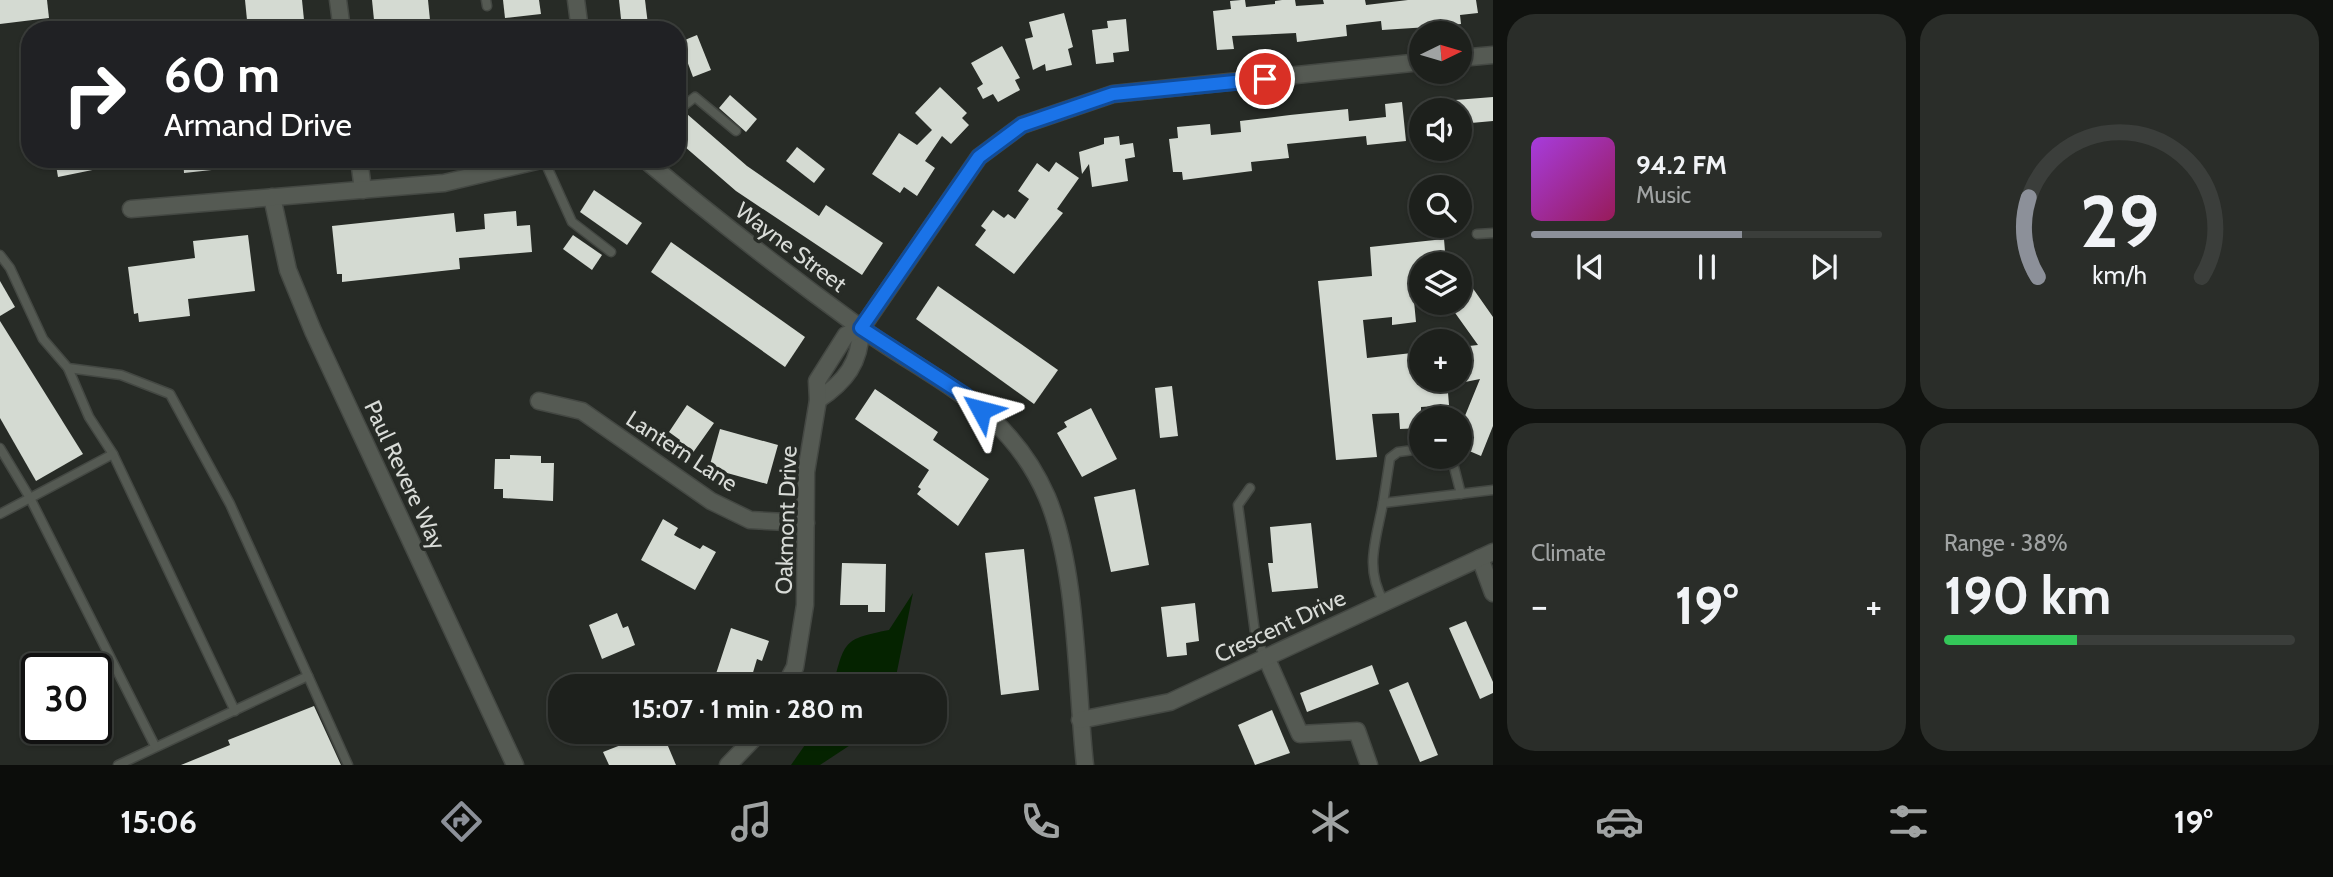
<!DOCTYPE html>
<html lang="en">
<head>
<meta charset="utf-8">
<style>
	:root { --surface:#1d201c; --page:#2a2d29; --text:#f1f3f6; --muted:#a0a3a3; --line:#3b3e3b; --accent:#8c9099 }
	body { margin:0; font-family:Cabin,sans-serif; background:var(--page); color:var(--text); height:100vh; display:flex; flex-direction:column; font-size:26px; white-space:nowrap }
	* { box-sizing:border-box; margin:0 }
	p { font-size:23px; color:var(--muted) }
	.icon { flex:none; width:38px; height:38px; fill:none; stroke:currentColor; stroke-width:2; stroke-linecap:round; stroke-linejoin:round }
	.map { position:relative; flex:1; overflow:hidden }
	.drawer { display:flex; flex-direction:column; gap:14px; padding:14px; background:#10120f; width:840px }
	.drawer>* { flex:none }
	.guide { position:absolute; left:21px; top:21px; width:665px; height:147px; border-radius:28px; box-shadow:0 2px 5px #0004,0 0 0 2px var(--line); background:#202124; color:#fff; overflow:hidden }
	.needle { width:46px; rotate:85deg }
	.fabs { position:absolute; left:1409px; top:21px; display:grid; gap:14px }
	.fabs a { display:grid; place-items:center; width:63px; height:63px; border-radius:50%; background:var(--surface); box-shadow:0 2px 5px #0004,0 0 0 2px var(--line); font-size:35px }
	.speed { position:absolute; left:21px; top:653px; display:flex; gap:14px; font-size:35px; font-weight:700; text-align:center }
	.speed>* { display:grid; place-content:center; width:91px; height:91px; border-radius:50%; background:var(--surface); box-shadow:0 2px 5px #0004,0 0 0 2px var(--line); line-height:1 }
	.speed .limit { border:4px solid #111; border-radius:10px; background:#fff; color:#111 }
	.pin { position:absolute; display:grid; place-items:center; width:60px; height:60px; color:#fff; margin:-30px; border:4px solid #fff; border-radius:50%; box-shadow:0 2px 7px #0007 }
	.me { position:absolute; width:77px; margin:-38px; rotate:308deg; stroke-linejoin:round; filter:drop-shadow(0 0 5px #0008) }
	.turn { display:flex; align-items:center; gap:24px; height:147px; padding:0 28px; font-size:32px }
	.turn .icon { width:91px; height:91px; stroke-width:2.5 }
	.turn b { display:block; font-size:49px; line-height:60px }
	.big { font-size:52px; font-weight:700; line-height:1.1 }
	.drawer .card { flex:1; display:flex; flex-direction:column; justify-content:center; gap:10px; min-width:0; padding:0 24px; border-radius:28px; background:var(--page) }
	.drawer .dial { align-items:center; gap:0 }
	.dial svg { height:182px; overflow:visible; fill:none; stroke:var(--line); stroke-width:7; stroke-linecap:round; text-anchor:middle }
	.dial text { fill:var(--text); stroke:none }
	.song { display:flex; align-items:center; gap:21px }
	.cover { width:84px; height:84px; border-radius:10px; background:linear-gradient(135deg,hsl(280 70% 55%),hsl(330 70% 35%)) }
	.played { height:7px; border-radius:4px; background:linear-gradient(90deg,var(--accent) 60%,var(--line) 60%) }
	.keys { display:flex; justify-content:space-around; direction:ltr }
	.heat { display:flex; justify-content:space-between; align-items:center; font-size:38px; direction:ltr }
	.charge { height:10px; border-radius:5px; background:linear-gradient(90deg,#34c759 38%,var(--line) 0) }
	.drawer .tiles { flex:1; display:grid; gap:14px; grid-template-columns:repeat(2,1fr) }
	.trip { position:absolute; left:548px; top:674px; width:399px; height:70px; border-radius:28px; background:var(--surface); box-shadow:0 2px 5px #0004,0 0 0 2px var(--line); font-weight:700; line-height:70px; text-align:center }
	.dock { display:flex; height:112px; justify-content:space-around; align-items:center; background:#0c0d0b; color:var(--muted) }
	.dock .icon { width:49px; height:49px }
	.dock .current { color:var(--accent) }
	.dock b { font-size:32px; color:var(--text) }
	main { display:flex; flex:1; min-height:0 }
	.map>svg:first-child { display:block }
	.water { fill:#052300 }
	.building { fill:#d4dad2 }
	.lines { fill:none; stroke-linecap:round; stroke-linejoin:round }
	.service-casing { stroke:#444843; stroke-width:11 }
	.minor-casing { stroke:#444843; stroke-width:19 }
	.service { stroke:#555a53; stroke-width:8 }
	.minor { stroke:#555a53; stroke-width:16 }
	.route-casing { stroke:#114b97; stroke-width:18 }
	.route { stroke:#1a73e8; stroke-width:12 }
	.labels { text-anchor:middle; stroke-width:7; stroke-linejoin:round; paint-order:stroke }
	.street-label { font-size:23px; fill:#d8dbd7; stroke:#272b26 }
</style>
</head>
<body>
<main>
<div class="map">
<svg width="1493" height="765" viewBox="0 0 1493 765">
	<rect width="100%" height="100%" fill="#272b26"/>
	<g class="water">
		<path d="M 913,593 L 894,686 L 833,686 C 845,641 843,639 889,630 Z"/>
		<polygon points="814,732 870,732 820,765 791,765"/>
	</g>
	<g class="building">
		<polygon points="0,0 47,0 49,18 0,24"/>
		<polygon points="245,0 302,0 305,30 248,30"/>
		<polygon points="372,0 428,0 431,30 375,30"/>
		<polygon points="503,0 539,0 541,14 505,18"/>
		<polygon points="619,0 645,0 648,25 622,28"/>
		<polygon points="1241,0 1245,0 1246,7 1275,4 1275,1 1282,0 1295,0 1296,6 1324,4 1323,0 1365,0 1366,5 1408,0 1476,0 1478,13 1460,15 1461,24 1444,26 1382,30 1381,21 1346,25 1347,36 1297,42 1296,33 1232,36 1234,49 1217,50 1213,11 1231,9 1230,1"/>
		<polygon points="1064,13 1073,47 1068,49 1072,65 1046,71 1045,64 1033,70 1025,39 1033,37 1029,22"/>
		<polygon points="1126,19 1129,51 1113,53 1114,62 1096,64 1092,30 1108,28 1107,21"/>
		<polygon points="697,35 711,70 693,77 680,42"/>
		<polygon points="1002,46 1020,78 1015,80 1020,90 998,102 993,94 983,99 977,88 983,84 971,63"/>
		<polygon points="940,87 967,113 962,118 969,125 951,144 942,136 925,161 935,168 917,196 904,187 900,193 872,174 899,133 917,145 932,130 915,113"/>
		<polygon points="730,95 757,119 746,132 719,108"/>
		<polygon points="1493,97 1493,121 1460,124 1460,110 1430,110 1430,102"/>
		<polygon points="1402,102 1406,141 1367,145 1366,136 1287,144 1289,158 1251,162 1252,171 1183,180 1182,172 1173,172 1169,139 1178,138 1177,127 1210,124 1211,135 1241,132 1240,121 1290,115 1348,109 1349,121 1386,117 1385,104"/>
		<polygon points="687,114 747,166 819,216 826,205 883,243 862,275 736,191 677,140 677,125"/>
		<polygon points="1119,136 1120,145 1133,143 1135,157 1125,159 1128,181 1092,187 1089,164 1082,174 1079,152 1104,144 1104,138"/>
		<polygon points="797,147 825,169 814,183 786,161"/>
		<polygon points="55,159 116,159 117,165 58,177"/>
		<polygon points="183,159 229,159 230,168 184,173"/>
		<polygon points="1056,162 1079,178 1057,209 1063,213 1014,274 975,245 986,230 981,226 993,210 1004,218 1008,214 1015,219 1029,199 1018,191 1037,163 1049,172"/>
		<polygon points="594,190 642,223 627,245 580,212"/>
		<polygon points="516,211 517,226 530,225 532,252 459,258 460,269 342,282 342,274 337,274 332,226 454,213 456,232 485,229 484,214"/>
		<polygon points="248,235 255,291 188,299 190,316 139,322 138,313 134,314 128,267 195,258 193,241"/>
		<polygon points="573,235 602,255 592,270 563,249"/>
		<polygon points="1444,239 1446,264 1421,264 1421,280 1412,280 1416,322 1392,325 1392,317 1363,320 1367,358 1421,352 1421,380 1447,380 1449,405 1421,407 1421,428 1400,429 1399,413 1372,414 1377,457 1336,460 1318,281 1372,276 1370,247"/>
		<polygon points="671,242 805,337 785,367 651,272"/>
		<polygon points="1460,270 1493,317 1493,426 1481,456 1460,447 1460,428 1480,379 1460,383 1460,347 1478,345 1448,303 1460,303"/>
		<polygon points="0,281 15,307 0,316"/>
		<polygon points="938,286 1058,370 1034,404 916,319"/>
		<polygon points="0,321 83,454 36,481 0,418"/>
		<polygon points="1172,386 1178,436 1160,438 1155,388"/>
		<polygon points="875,389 938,432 933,440 989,479 958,526 917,494 921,489 918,487 929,470 855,419"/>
		<polygon points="687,405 714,423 692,454 678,444 680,440 669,432"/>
		<polygon points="1091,408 1117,459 1082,477 1057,433 1067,427 1064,422"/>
		<polygon points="720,429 778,445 767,484 709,468"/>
		<polygon points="510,455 541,456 541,463 554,463 553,501 503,498 503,489 494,489 495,459 510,459"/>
		<polygon points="1135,489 1149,565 1111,572 1094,497"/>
		<polygon points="663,519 678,528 674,535 700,549 703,545 716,552 695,590 641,560"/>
		<polygon points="1311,523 1318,588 1272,592 1268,563 1273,563 1270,527"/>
		<polygon points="1024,549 1039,690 1001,695 985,553"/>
		<polygon points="842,563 886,564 885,612 868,612 868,605 840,605"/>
		<polygon points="1195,603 1199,641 1186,643 1187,655 1167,657 1161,607"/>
		<polygon points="617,613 623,628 628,626 635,645 602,659 589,625"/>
		<polygon points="1466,621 1493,682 1493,693 1480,699 1449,628"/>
		<polygon points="731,628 769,641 762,661 757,659 749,686 712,686"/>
		<polygon points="1372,665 1379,684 1307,712 1300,693"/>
		<polygon points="1408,682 1438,755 1420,762 1389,690"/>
		<polygon points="314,706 341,765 181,765 230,745 228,740"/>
		<polygon points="1272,710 1290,753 1255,765 1238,725"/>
		<polygon points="654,732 662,732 676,765 609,765 603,752"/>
	</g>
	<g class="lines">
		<g class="service-casing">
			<g id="service">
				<polyline points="486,0 487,6"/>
				<polyline points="677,111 695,97 736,131"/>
				<polyline points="544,160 572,222 611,252"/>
				<polyline points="1477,234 1493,233"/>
				<polyline points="0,255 10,268 43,339 68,368 121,375 170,394 230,504 308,676 118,765"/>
				<polyline points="68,368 89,417 113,454 235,711"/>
				<polyline points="0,448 30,498 155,746"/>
				<polyline points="1447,457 1453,463 1461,494"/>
				<polyline points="1250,488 1238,505 1256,640 1266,657"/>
				<polyline points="1383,503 1390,458 1398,452 1421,449"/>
				<polyline points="0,514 113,454"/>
				<path d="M 1384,602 C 1364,568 1376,541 1383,503 L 1493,490"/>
				<polyline points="308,676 348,765"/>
			</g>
		</g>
		<g class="minor-casing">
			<g id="minor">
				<polyline points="338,0 342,30"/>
				<polyline points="576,0 580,30"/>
				<polyline points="1460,58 1493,55"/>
				<polyline points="359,159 363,190"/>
				<path d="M 644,159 C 713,217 784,272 858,326 C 932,380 1008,406 1047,497 C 1078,571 1076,684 1085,765"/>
				<polyline points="272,197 288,270 313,331 515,765"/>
				<polyline points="131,209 444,183 545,159"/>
				<polyline points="861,329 979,157 1022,125 1113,94 1421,62"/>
				<path d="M 818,400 C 846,381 860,363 861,329"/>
				<polyline points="539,401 582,411 711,501 750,520 806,523"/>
				<polyline points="1480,558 1493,593"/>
				<polyline points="1266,657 1300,734 1357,731 1369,765"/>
				<polyline points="785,686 795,667 805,605 806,472 818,400 817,381 846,335 861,329"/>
				<polyline points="1080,720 1170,702 1493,552"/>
				<polyline points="728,765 760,732"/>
			</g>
		</g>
		<use href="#service" class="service"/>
		<use href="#minor" class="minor"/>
	</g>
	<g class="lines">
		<g class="route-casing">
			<polyline id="route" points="981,410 966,396 861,328 979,157 1022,125 1113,94 1265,79"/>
		</g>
		<use href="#route" class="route"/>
	</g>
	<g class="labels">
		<g class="street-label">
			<text transform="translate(791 247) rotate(37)" y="8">Wayne Street</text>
			<text transform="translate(682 451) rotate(33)" y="8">Lantern Lane</text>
			<text transform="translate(405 475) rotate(65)" y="8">Paul Revere Way</text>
			<text transform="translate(786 520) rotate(-88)" y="8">Oakmont Drive</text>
			<text transform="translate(1280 626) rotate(-25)" y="8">Crescent Drive</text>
		</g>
	</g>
</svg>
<div class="fabs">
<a><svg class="needle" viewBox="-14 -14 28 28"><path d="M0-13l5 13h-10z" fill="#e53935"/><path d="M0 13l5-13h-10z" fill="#a0a3a3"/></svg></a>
<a><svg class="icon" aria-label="sound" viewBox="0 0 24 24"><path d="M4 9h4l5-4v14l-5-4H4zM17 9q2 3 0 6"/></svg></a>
<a><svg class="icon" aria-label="search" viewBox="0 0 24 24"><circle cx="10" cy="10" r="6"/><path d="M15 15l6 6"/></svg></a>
<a><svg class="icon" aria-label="layers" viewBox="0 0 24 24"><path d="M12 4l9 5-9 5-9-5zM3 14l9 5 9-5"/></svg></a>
<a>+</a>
<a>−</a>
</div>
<div class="speed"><div class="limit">30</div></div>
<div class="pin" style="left:1265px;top:79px;background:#d93025"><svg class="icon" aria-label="arrive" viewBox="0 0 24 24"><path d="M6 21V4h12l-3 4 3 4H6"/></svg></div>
<svg class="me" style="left:981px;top:410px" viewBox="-20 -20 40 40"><path d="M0-17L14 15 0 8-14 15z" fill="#1a73e8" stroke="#fff" stroke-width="4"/></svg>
<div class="trip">15:07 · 1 min · 280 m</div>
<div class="guide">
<div class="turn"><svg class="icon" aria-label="right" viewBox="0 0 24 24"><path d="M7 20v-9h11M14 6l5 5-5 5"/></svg><div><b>60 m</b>Armand Drive</div></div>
</div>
</div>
<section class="drawer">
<div class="tiles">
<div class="card">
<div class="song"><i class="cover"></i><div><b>94.2 FM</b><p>Music</p></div></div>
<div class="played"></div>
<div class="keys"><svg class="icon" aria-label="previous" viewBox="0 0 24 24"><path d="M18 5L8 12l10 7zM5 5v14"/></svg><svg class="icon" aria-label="pause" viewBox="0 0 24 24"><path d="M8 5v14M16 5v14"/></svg><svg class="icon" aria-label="next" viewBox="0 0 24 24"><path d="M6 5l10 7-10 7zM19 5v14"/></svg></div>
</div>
<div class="card dial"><svg viewBox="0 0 100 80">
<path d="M14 69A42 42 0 1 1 86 69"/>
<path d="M14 69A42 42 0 0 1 10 34" stroke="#8c9099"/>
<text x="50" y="56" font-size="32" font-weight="700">29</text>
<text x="50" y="72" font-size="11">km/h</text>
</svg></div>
<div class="card"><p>Climate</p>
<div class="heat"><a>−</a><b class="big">19°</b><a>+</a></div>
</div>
<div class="card"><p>Range · 38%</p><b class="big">190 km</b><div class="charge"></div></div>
</div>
</section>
</main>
<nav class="dock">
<b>15:06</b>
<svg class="icon current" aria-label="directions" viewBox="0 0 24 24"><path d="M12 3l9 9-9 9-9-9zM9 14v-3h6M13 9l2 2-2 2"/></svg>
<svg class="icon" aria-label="music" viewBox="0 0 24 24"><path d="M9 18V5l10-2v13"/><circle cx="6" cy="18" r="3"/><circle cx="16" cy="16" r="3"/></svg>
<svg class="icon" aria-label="phone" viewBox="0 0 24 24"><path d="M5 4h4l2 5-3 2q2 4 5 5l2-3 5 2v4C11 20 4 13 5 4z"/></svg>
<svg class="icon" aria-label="climate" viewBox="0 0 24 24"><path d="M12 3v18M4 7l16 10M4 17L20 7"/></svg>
<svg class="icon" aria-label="car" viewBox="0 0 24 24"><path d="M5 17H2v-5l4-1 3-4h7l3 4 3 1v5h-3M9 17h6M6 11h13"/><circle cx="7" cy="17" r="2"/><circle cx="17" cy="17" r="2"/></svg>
<svg class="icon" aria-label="filters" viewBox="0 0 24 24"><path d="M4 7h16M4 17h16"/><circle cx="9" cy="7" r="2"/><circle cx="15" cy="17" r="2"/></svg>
<b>19°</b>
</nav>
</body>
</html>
